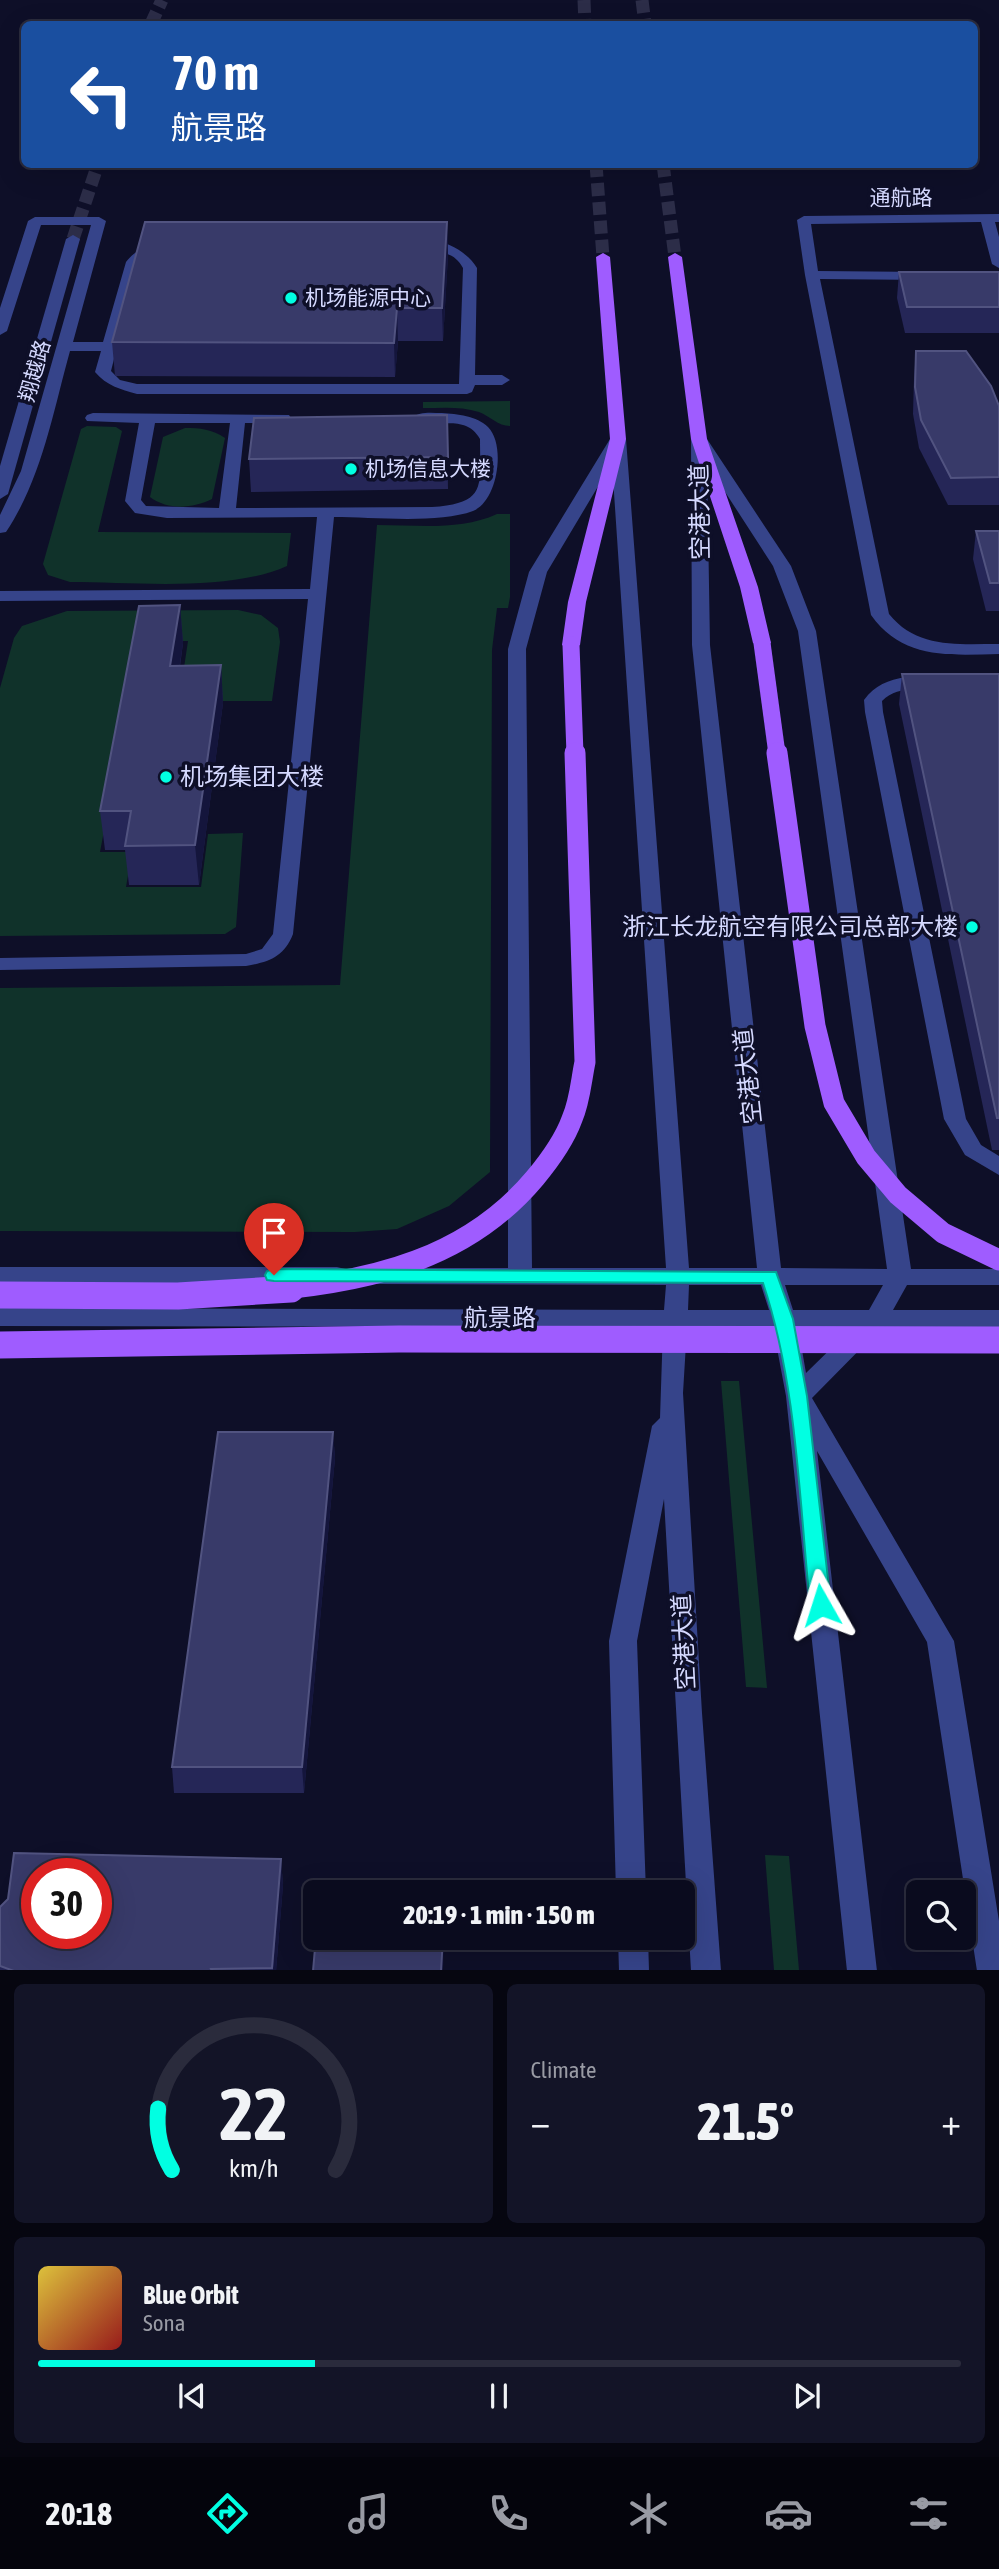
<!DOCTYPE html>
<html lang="en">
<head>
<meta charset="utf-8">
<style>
	:root { --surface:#0a0b1e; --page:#131427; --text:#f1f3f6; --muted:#999ba4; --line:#2a2b3c; --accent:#01ffe2 }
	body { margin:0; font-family:"Asap Condensed","Noto Sans SC",sans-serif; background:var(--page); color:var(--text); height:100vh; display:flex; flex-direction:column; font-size:26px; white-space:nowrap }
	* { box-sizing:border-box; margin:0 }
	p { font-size:23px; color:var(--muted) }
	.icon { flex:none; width:38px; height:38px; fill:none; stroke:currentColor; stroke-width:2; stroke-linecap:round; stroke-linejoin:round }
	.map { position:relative; height:1970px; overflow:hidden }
	.panel { display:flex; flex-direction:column; gap:14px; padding:14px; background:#060610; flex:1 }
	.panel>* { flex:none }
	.top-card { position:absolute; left:21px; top:21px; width:957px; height:147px; border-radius:10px; box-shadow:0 7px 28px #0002,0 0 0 2px var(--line); background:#1a4fa0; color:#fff; overflow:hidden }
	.fabs { position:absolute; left:906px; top:1880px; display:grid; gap:14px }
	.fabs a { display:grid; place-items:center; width:70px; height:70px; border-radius:10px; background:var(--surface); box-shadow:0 7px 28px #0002,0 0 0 2px var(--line); font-size:35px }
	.speed { position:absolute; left:21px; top:1858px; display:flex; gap:14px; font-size:35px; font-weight:700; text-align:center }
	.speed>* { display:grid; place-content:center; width:91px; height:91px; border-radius:50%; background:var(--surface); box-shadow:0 7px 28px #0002,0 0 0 2px var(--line); line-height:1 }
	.speed .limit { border:10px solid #d22; background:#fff; color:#111 }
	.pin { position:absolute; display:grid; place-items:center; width:60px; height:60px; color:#fff; margin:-72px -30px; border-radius:50% 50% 50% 0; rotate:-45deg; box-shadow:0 0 7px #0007 }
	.pin .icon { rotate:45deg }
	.me { position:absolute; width:77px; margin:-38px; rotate:354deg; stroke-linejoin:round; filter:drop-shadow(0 0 5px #0008) }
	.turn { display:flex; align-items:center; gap:24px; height:147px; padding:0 35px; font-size:32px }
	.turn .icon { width:91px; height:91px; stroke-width:2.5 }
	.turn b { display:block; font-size:49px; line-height:60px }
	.big { font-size:52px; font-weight:800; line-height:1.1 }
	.panel .widget { flex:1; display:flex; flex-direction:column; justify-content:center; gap:10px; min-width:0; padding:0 24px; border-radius:10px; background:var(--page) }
	.panel .dial { align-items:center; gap:0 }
	.dial svg { height:182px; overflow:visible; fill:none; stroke:var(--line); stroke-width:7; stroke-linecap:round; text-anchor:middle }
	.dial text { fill:var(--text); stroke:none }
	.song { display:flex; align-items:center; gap:21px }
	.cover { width:84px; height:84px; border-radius:10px; background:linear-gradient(135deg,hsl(50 70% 55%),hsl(0 70% 35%)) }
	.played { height:7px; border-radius:4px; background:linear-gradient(90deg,var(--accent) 30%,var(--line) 30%) }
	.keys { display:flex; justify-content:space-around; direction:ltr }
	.heat { display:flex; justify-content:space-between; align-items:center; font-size:38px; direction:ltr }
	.panel .tiles { flex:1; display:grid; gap:14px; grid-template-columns:1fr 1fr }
	.widget:last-child { grid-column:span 2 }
	.trip { position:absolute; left:303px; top:1880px; width:392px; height:70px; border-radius:10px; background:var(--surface); box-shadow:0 7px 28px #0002,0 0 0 2px var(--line); font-weight:800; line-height:70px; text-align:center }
	.dock { display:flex; height:112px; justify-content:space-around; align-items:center; background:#04040c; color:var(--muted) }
	.dock .icon { width:49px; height:49px }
	.dock .active { color:var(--accent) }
	.dock b { font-size:32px; color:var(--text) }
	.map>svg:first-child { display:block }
	.green { fill:#10322a }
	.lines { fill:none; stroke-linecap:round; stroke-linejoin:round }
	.minor-tunnel { stroke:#2c2d48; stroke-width:13; stroke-dasharray:13 6; stroke-linecap:butt }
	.major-tunnel { stroke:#2c2d48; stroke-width:13; stroke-dasharray:13 6; stroke-linecap:butt }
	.minor { fill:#36448a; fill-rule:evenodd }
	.major { fill:#9f5cff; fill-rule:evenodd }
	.major-bridge-far2 { stroke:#9f5cff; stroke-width:17 }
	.major-bridge-far1 { stroke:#9f5cff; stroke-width:21 }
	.major-bridge { stroke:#9f5cff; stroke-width:27 }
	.wall { fill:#252657 }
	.shaded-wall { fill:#14153c }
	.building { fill:#383a69; stroke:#515380; stroke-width:2; fill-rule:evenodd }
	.route { fill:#01ffe2; stroke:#01a693; stroke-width:2 }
	.poi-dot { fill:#01ffe2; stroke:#0e0f28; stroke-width:2.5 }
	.labels { text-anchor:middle; stroke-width:7; stroke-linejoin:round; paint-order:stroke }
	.far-street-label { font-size:21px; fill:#d5d9ff; stroke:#0e0f28 }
	.far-poi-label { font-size:21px; fill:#d5d9ff; stroke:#0e0f28; text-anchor:start }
	.street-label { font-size:24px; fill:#d5d9ff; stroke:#0e0f28 }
	.poi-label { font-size:24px; fill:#d5d9ff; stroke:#0e0f28; text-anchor:start }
</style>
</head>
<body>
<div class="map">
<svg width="999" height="1971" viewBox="0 0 999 1971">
	<rect width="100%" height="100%" fill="#0e0f28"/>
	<g class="green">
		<path d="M 510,401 L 510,426 C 498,426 490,416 479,412 C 461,406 442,408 423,408 L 423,402 Z"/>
		<path d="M 87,426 L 116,427 L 122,431 L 98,532 L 291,533 L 287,566 C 230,592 134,582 70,582 L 48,575 L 43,564 L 81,429 Z"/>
		<path d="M 185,428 C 200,428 212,429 225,438 L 212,499 C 193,508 169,511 150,497 L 163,437 Z"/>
		<path d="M 497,514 L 510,514 L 510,597 L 508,608 L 497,608 L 492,650 L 490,1172 L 449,1206 L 397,1229 L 355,1232 L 0,1231 L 0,988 L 340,985 L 377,525 C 417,525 460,531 497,514 Z"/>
		<polygon points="238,610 261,615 278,628 280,642 272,701 179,701 188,641 140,641 100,852 132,852 126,887 201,887 208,834 243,833 236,927 225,934 0,936 0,688 14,638 22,626 67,611"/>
		<polygon points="721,1381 739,1381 767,1688 746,1687"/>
		<polygon points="765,1855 789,1856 799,1970 774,1970"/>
	</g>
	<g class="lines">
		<g class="minor-tunnel">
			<polyline points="151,24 162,0"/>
			<polyline points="73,239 98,164"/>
		</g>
		<g class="major-tunnel">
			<polyline points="584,0 585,24"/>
			<polyline points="642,0 645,24"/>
			<polyline points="596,164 603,257"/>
			<polyline points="663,164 675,257"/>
		</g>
		<g class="minor">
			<path d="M 999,214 L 999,222 L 995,222 L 999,237 L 999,268 L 992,264 L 981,222 L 811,224 L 818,271 L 927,272 L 934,276 L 927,280 L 820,279 L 889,614 C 917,649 958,644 999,644 L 999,654 C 949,655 903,660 871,615 L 805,275 L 797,220 L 804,216 Z"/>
			<path d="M 35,217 L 99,217 L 106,221 L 73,342 L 103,342 L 126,262 C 135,250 146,246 161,243 L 168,247 L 148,256 L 137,267 L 111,371 L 120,380 L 137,384 L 459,384 L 463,268 C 452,248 435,253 416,249 L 414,246 C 432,231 467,250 477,268 L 475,375 L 502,375 L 510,380 L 502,385 L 475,385 L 472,392 L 467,394 L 137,394 C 120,389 107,386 95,372 L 101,351 L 70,351 C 53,412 42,478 6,532 L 0,533 L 0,515 L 21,471 L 91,225 L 41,225 L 7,331 L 0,335 L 0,308 L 28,221 Z"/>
			<polygon points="73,235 80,239 8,494 0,499 0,466 66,239"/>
			<path d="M 93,413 L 289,415 L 291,418 L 283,423 L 245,423 L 236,508 L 432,507 C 487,503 480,487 480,439 C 464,410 429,433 412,418 C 419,411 432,413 442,413 C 457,414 477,416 488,427 C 506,445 498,501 473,511 C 438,524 372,517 334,517 L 293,934 C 284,957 269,962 246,966 L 0,970 L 0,958 L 246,954 L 262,949 L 273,934 L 308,599 L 0,601 L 0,591 L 310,589 L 317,517 L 167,518 L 135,513 L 125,501 L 139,423 L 87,421 L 85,418 L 87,415 ZM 155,423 L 230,423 L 219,508 L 146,506 L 141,500 Z"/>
			<path d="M 618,434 L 626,439 L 689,1268 L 757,1268 L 692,645 L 691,439 L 699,434 L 705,436 L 791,566 L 816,631 L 911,1269 L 999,1269 L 999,1285 L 907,1285 L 893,1310 L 999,1310 L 999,1328 L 882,1327 L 812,1398 L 954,1641 L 999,1921 L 999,1971 L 977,1971 L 927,1642 L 817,1451 L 877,1971 L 847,1971 L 786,1396 L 773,1327 L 687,1327 L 683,1393 L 702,1713 L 721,1971 L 691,1971 L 664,1499 L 637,1641 L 646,1892 L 616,1892 L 609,1641 L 652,1426 L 660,1418 L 663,1327 L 0,1326 L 0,1308 L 664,1310 L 666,1285 L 377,1284 L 369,1282 L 365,1276 L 369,1270 L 377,1268 L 508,1268 L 508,649 L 529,572 L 610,439 ZM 612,463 L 666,1268 L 532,1268 L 526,649 L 547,572 ZM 707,464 L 773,566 L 798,631 L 887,1269 L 781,1268 L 710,645 ZM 689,1285 L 761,1285 L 769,1310 L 688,1310 ZM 785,1285 L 883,1285 L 869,1310 L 793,1310 ZM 798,1327 L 853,1327 L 806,1373 Z"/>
			<path d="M 906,677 L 930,677 L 939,682 C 926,695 901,682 882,701 L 883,712 L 966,1119 L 981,1145 L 999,1156 L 999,1175 L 965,1155 L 944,1119 L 865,712 L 864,700 C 875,685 888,680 906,677 Z"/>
			<polygon points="0,1267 337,1267 345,1269 349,1275 345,1281 337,1283 0,1283"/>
			<polygon points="618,1937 648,1937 649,1971 619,1971"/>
		</g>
		<g class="major">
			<polygon points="603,253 610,257 626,439 586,602 580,645 571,650 562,645 568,602 610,439 596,257"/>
			<polygon points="675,253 682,257 707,439 758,587 771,643 762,648 753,643 740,587 691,439 668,257"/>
		</g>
		<g class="major-bridge-far2">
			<polyline points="762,643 777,754"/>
			<polyline points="571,645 575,754"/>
		</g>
		<g class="major-bridge-far1">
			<polyline points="777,753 815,1026 834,1103 866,1157 898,1195 943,1233 999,1260"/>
			<path d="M 273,1290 C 373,1281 468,1258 535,1178 C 550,1160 564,1141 572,1119 C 580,1101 581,1081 585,1062 L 575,753"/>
		</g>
		<g class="major-bridge">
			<polyline points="0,1295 178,1296 291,1289"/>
			<polyline points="0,1345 399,1339 999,1340"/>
		</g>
	</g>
	<g class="wall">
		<polygon points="447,222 448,255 443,341 398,341 395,377 115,376 112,342"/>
		<polygon points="899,272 999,272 999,333 905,333 897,298"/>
		<polygon points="916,351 999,406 999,505 948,505 919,448 913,414 914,378"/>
		<polygon points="447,415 448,489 251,492 249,459"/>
		<polygon points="976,531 999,531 999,611 986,611 973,559"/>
		<polygon points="180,605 183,643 180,666 221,665 223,703 199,885 129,885 125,850 105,850 100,811"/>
		<polygon points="902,674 999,674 999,1150 992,1150 899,704"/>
		<polygon points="333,1432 335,1458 304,1793 174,1793 172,1767"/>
		<polygon points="281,1859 283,1885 276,1971 0,1971 0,1907"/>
	</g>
	<g class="shaded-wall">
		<polygon points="447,222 448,255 443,341 442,308"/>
		<polygon points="397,308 398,341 395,377 394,343"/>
		<polygon points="180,605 183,643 174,704 170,666"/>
		<polygon points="221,665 223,703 199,885 195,845"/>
		<polygon points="333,1432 335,1458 304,1793 302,1767"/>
		<polygon points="281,1859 283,1885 276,1971 273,1971"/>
		<polygon points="443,1937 444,1937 443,1971 441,1971"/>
	</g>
	<g class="building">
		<polygon points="145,222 447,222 442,308 397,308 394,343 112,342"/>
		<polygon points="899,272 999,272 999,307 907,307"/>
		<polygon points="916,351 966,351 991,386 999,406 999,477 951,478 921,420 915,387"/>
		<polygon points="447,415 448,457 249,459 254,418"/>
		<polygon points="976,531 999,531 999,583 990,583"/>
		<polygon points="180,605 170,666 221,665 195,845 125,846 131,811 100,811 139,606"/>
		<polygon points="902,674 999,674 999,1118 997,1118"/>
		<polygon points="218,1432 333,1432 302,1767 172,1767"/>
		<path d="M 14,1853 L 281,1859 L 272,1968 L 211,1969 L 212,1971 L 14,1971 L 0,1966 L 0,1907 L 8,1899 ZM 37,1874 L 96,1874 L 96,1934 L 37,1934 Z"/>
		<polygon points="316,1937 443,1937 441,1971 313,1971"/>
	</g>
	<path class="route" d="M 274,1269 L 776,1272 L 793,1319 L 807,1396 L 831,1605 L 828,1611 L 821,1613 L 813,1611 L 810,1605 C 799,1498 797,1385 763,1283 L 274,1281 L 267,1280 L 265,1275 L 267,1271 Z"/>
	<g class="poi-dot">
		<circle cx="291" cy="298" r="7"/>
		<circle cx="351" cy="469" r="7"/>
		<circle cx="166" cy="777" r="7"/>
		<circle cx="972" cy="927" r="7"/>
	</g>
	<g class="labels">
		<g class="far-street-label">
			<text x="901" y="205">通航路</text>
			<text transform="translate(35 371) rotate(-74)" y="7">翔越路</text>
		</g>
		<g class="far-poi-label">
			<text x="305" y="305">机场能源中心</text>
			<text x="365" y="476">机场信息大楼</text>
		</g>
		<g class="street-label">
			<text transform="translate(700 512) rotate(-91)" y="8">空港大道</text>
			<text transform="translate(748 1076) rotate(-96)" y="8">空港大道</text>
			<text x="500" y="1326">航景路</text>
			<text transform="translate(684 1642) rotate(-93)" y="8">空港大道</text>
		</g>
		<g class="poi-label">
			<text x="180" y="785">机场集团大楼</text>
			<text x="958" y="935" text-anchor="end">浙江长龙航空有限公司总部大楼</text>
		</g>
	</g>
</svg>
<div class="fabs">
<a><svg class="icon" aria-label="search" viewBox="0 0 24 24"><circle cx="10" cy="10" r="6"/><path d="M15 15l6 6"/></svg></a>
</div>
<div class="speed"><div class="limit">30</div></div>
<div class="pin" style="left:274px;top:1275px;background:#d93025"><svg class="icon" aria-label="arrive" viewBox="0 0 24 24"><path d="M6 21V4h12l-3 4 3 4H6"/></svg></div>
<svg class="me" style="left:821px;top:1605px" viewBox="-20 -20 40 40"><path d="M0-17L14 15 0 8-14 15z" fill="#01ffe2" stroke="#fff" stroke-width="4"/></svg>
<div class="trip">20:19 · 1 min · 150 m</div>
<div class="top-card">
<div class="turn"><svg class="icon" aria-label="left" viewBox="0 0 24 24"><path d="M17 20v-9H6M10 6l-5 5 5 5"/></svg><div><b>70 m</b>航景路</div></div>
</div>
</div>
<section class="panel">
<div class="tiles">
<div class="widget dial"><svg viewBox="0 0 100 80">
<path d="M14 69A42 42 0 1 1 86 69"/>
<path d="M14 69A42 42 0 0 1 8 42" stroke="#01ffe2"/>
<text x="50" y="56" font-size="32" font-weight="700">22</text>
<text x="50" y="72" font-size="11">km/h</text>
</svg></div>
<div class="widget"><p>Climate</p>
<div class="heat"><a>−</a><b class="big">21.5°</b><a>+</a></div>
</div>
<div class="widget">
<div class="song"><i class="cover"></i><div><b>Blue Orbit</b><p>Sona</p></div></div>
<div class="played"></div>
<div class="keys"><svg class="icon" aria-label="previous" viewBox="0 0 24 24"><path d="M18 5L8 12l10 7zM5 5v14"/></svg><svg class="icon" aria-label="pause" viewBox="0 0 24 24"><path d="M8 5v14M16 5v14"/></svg><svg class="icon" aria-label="next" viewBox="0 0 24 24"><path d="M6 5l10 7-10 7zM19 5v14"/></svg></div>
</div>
</div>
</section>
<nav class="dock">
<b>20:18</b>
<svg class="icon active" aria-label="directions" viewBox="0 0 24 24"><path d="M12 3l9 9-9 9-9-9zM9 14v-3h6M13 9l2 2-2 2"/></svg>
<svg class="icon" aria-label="music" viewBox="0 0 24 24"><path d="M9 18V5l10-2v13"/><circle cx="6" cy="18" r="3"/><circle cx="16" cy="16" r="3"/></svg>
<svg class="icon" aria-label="phone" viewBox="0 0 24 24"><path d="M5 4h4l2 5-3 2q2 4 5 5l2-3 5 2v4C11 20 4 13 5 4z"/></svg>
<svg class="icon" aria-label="climate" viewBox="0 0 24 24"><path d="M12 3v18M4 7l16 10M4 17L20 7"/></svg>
<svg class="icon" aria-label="car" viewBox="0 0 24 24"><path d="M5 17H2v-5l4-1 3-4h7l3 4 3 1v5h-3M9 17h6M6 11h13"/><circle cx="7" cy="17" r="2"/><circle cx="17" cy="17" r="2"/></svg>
<svg class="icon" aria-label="filters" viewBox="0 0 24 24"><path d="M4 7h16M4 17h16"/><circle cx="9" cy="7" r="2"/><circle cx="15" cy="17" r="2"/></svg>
</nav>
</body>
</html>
